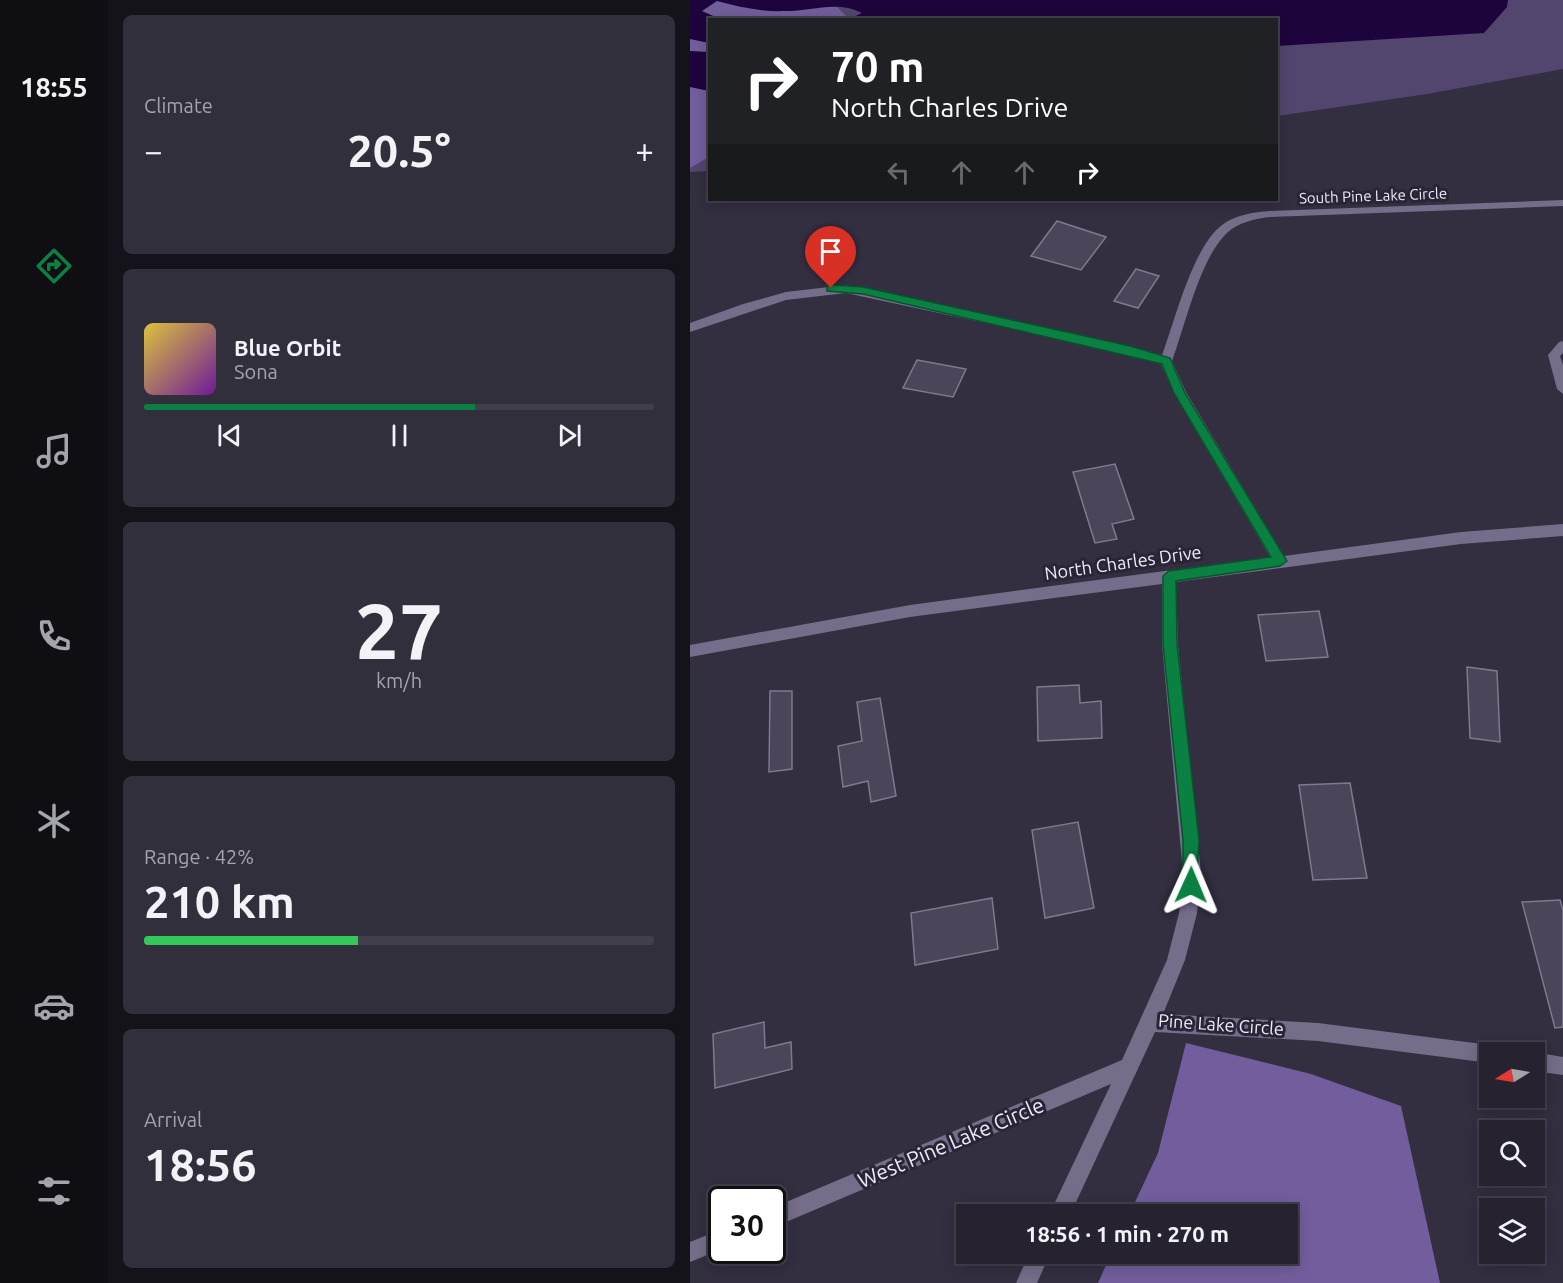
<!DOCTYPE html>
<html lang="en">
<head>
<meta charset="utf-8">
<style>
	:root { --surface:#262230; --page:#322f3c; --text:#f1f3f6; --muted:#a4a4ab; --line:#423f4c; --accent:#0b8043 }
	body { margin:0; font-family:Ubuntu,sans-serif; background:var(--page); color:var(--text); height:100vh; display:flex; flex-direction:column; font-size:22px; white-space:nowrap }
	* { box-sizing:border-box; margin:0 }
	p { font-size:20px; color:var(--muted) }
	.icon { flex:none; width:33px; height:33px; fill:none; stroke:currentColor; stroke-width:2; stroke-linecap:round; stroke-linejoin:round }
	.map { position:relative; flex:1; overflow:hidden }
	.details { display:flex; flex-direction:column; gap:15px; padding:15px; background:#15131a; width:582px }
	.details>* { flex:none }
	.top-card { position:absolute; left:18px; top:18px; width:570px; height:183px; border-radius:0px; box-shadow:0 3px 15px #0003,0 0 0 2px var(--line); background:#202124; color:#fff; overflow:hidden }
	.needle { width:39px; rotate:259deg }
	.controls { position:absolute; left:789px; top:1042px; display:grid; gap:12px }
	.controls a { display:grid; place-items:center; width:66px; height:66px; border-radius:0px; background:var(--surface); box-shadow:0 3px 15px #0003,0 0 0 2px var(--line); font-size:30px }
	.speed { position:absolute; left:18px; top:1186px; display:flex; gap:12px; font-size:30px; font-weight:700; text-align:center }
	.speed>* { display:grid; place-content:center; width:78px; height:78px; border-radius:50%; background:var(--surface); box-shadow:0 3px 15px #0003,0 0 0 2px var(--line); line-height:1 }
	.speed .limit { border:3px solid #111; border-radius:9px; background:#fff; color:#111 }
	.pin { position:absolute; display:grid; place-items:center; width:51px; height:51px; color:#fff; margin:-62px -26px; border-radius:50% 50% 50% 0; rotate:-45deg; box-shadow:0 0 6px #0007 }
	.pin .icon { rotate:45deg }
	.me { position:absolute; width:66px; margin:-33px; rotate:1deg; stroke-linejoin:round; filter:drop-shadow(0 0 4px #0008) }
	.turn { display:flex; align-items:center; gap:21px; height:126px; padding:0 24px; font-size:27px }
	.turn .icon { width:78px; height:78px; stroke-width:2.5 }
	.turn b { display:block; font-size:42px; line-height:51px }
	.lanes { display:flex; align-items:center; height:57px; padding:0 24px; background:#0003; justify-content:center; gap:30px; direction:ltr }
	.lanes .off { opacity:.35 }
	.big { font-size:45px; font-weight:700; line-height:1.1 }
	.details .card { flex:1; display:flex; flex-direction:column; justify-content:center; gap:9px; min-width:0; padding:0 21px; border-radius:9px; background:var(--page) }
	.details .dial { align-items:center; gap:0 }
	.dial b { font-size:78px; line-height:1 }
	.song { display:flex; align-items:center; gap:18px }
	.cover { width:72px; height:72px; border-radius:9px; background:linear-gradient(135deg,hsl(50 70% 55%),hsl(280 70% 35%)) }
	.played { height:6px; border-radius:3px; background:linear-gradient(90deg,var(--accent) 65%,var(--line) 65%) }
	.keys { display:flex; justify-content:space-around; direction:ltr }
	.heat { display:flex; justify-content:space-between; align-items:center; font-size:33px; direction:ltr }
	.charge { height:9px; border-radius:4px; background:linear-gradient(90deg,#34c759 42%,var(--line) 0) }
	.trip { position:absolute; left:266px; top:1204px; width:342px; height:60px; border-radius:0px; background:var(--surface); box-shadow:0 3px 15px #0003,0 0 0 2px var(--line); font-weight:700; line-height:60px; text-align:center }
	main { display:flex; flex:1; min-height:0 }
	.dock { display:flex; flex-direction:column; width:108px; justify-content:space-around; align-items:center; background:#0f0e13; color:var(--muted) }
	.dock .icon { width:42px; height:42px }
	.dock .selected { color:var(--accent) }
	.dock b { font-size:27px; color:var(--text) }
	.map>svg:first-child { display:block }
	.green { fill:#52466e }
	.forest { fill:#725e9c }
	.water { fill:#1e043d }
	.building { fill:#4b4559; stroke:#7f798f; stroke-width:1.5 }
	.lines { fill:none; stroke-linecap:round; stroke-linejoin:round }
	.lane { fill:#756d89; fill-rule:evenodd }
	.street { fill:#756d89; fill-rule:evenodd }
	.route { fill:#0b8043; stroke:#07532c; stroke-width:1.5 }
	.labels { text-anchor:middle; stroke-width:6; stroke-linejoin:round; paint-order:stroke }
	.far-street-label { font-size:15px; fill:#eeeaf7; stroke:#292436 }
	.street-label { font-size:18px; fill:#eeeaf7; stroke:#292436 }
	.near-street-label { font-size:21px; fill:#eeeaf7; stroke:#292436 }
</style>
</head>
<body>
<main>
<nav class="dock">
<b>18:55</b>
<svg class="icon selected" aria-label="directions" viewBox="0 0 24 24"><path d="M12 3l9 9-9 9-9-9zM9 14v-3h6M13 9l2 2-2 2"/></svg>
<svg class="icon" aria-label="music" viewBox="0 0 24 24"><path d="M9 18V5l10-2v13"/><circle cx="6" cy="18" r="3"/><circle cx="16" cy="16" r="3"/></svg>
<svg class="icon" aria-label="phone" viewBox="0 0 24 24"><path d="M5 4h4l2 5-3 2q2 4 5 5l2-3 5 2v4C11 20 4 13 5 4z"/></svg>
<svg class="icon" aria-label="climate" viewBox="0 0 24 24"><path d="M12 3v18M4 7l16 10M4 17L20 7"/></svg>
<svg class="icon" aria-label="car" viewBox="0 0 24 24"><path d="M5 17H2v-5l4-1 3-4h7l3 4 3 1v5h-3M9 17h6M6 11h13"/><circle cx="7" cy="17" r="2"/><circle cx="17" cy="17" r="2"/></svg>
<svg class="icon" aria-label="filters" viewBox="0 0 24 24"><path d="M4 7h16M4 17h16"/><circle cx="9" cy="7" r="2"/><circle cx="15" cy="17" r="2"/></svg>
</nav>
<section class="details">
<div class="card"><p>Climate</p>
<div class="heat"><a>−</a><b class="big">20.5°</b><a>+</a></div>
</div>
<div class="card">
<div class="song"><i class="cover"></i><div><b>Blue Orbit</b><p>Sona</p></div></div>
<div class="played"></div>
<div class="keys"><svg class="icon" aria-label="previous" viewBox="0 0 24 24"><path d="M18 5L8 12l10 7zM5 5v14"/></svg><svg class="icon" aria-label="pause" viewBox="0 0 24 24"><path d="M8 5v14M16 5v14"/></svg><svg class="icon" aria-label="next" viewBox="0 0 24 24"><path d="M6 5l10 7-10 7zM19 5v14"/></svg></div>
</div>
<div class="card dial"><b>27</b><p>km/h</p></div>
<div class="card"><p>Range · 42%</p><b class="big">210 km</b><div class="charge"></div></div>
<div class="card"><p>Arrival</p><b class="big">18:56</b></div>
</section>
<div class="map">
<svg width="873" height="1283" viewBox="0 0 873 1283">
	<rect width="100%" height="100%" fill="#332e40"/>
	<polygon class="green" points="0,0 873,0 873,69 737,94 587,116 586,20 20,20 19,171 0,172"/>
	<g class="forest">
		<polygon points="0,0 140,0 159,19 20,20 19,157 0,168"/>
		<polygon points="496,1043 621,1074 711,1106 750,1283 408,1283 421,1254 597,1254 597,1215 439,1215 468,1153"/>
	</g>
	<g class="water">
		<path d="M 0,0 L 818,0 L 817,7 L 794,33 L 587,46 L 586,20 L 157,20 L 172,13 C 147,0 122,11 95,11 C 72,12 49,7 27,1 L 12,11 L 30,19 L 20,20 L 19,43 L 0,39 Z"/>
		<polygon points="0,51 19,52 19,91 0,87"/>
	</g>
	<g class="building">
		<polygon points="367,221 416,237 391,270 341,256"/>
		<polygon points="446,269 469,276 448,308 424,301"/>
		<polygon points="227,360 276,369 263,397 213,388"/>
		<polygon points="425,464 444,519 422,524 427,539 405,543 383,472"/>
		<polygon points="629,611 638,657 576,661 568,615"/>
		<polygon points="777,667 807,671 810,742 780,738"/>
		<polygon points="389,685 390,703 411,701 412,738 348,741 347,687"/>
		<polygon points="80,691 102,691 102,769 79,772"/>
		<polygon points="190,698 206,796 181,802 178,781 153,787 148,746 172,741 167,702"/>
		<polygon points="660,783 677,878 623,880 609,785"/>
		<polygon points="388,822 404,908 355,918 342,830"/>
		<polygon points="302,898 308,949 225,965 221,913"/>
		<polygon points="870,900 873,910 873,1027 865,1028 832,902"/>
		<polygon points="74,1022 75,1048 101,1042 102,1069 25,1088 23,1034"/>
	</g>
	<g class="lines">
		<polygon class="lane" points="873,341 873,353 870,356 873,365 873,394 867,389 858,355 869,342"/>
		<g class="street">
			<path d="M 873,200 L 873,206 L 580,217 C 565,219 548,222 537,233 C 510,258 495,326 482,361 L 496,392 L 594,556 L 771,532 L 873,524 L 873,536 L 771,544 L 486,582 L 488,644 L 511,873 L 507,913 L 495,960 L 473,1014 L 628,1023 L 800,1045 L 807,1047 L 809,1053 L 800,1053 L 800,1063 L 628,1041 L 465,1032 L 380,1215 L 359,1215 L 421,1084 L 82,1228 L 82,1208 L 432,1060 L 477,960 L 489,913 L 493,873 L 472,644 L 472,584 L 220,617 L 0,657 L 0,645 L 220,605 L 580,557 L 484,393 L 471,364 L 439,354 L 156,293 L 96,300 L 0,332 L 0,323 L 53,304 L 96,292 L 156,285 L 440,346 L 472,355 C 485,321 502,248 532,225 C 545,215 563,212 580,211 Z"/>
			<polygon points="844,1052 873,1057 873,1075 844,1071 844,1053 841,1053"/>
			<polygon points="32,1229 32,1249 0,1262 0,1242"/>
			<polygon points="339,1254 360,1254 347,1283 326,1283"/>
		</g>
	</g>
	<polygon class="route" points="141,285 173,287 440,346 480,358 495,393 597,561 590,566 486,581 487,644 509,840 506,891 501,893 495,891 493,885 493,840 473,644 473,576 479,571 581,557 484,393 472,364 173,294 137,291 137,286"/>
	<g class="labels">
		<g class="far-street-label">
			<text transform="translate(683 196) rotate(-2)" y="5">South Pine Lake Circle</text>
		</g>
		<g class="street-label">
			<text transform="translate(433 563) rotate(-8)" y="6">North Charles Drive</text>
			<text transform="translate(531 1025) rotate(4)" y="6">Pine Lake Circle</text>
		</g>
		<g class="near-street-label">
			<text transform="translate(261 1143) rotate(-23)" y="7">West Pine Lake Circle</text>
		</g>
	</g>
</svg>
<div class="controls">
<a><svg class="needle" viewBox="-14 -14 28 28"><path d="M0-13l5 13h-10z" fill="#e53935"/><path d="M0 13l5-13h-10z" fill="#a4a4ab"/></svg></a>
<a><svg class="icon" aria-label="search" viewBox="0 0 24 24"><circle cx="10" cy="10" r="6"/><path d="M15 15l6 6"/></svg></a>
<a><svg class="icon" aria-label="layers" viewBox="0 0 24 24"><path d="M12 4l9 5-9 5-9-5zM3 14l9 5 9-5"/></svg></a>
</div>
<div class="speed"><div class="limit">30</div></div>
<div class="pin" style="left:141px;top:288px;background:#d93025"><svg class="icon" aria-label="arrive" viewBox="0 0 24 24"><path d="M6 21V4h12l-3 4 3 4H6"/></svg></div>
<svg class="me" style="left:501px;top:885px" viewBox="-20 -20 40 40"><path d="M0-17L14 15 0 8-14 15z" fill="#0b8043" stroke="#fff" stroke-width="4"/></svg>
<div class="trip">18:56 · 1 min · 270 m</div>
<div class="top-card">
<div class="turn"><svg class="icon" aria-label="right" viewBox="0 0 24 24"><path d="M7 20v-9h11M14 6l5 5-5 5"/></svg><div><b>70 m</b>North Charles Drive</div></div>
<div class="lanes"><svg class="icon off" aria-label="left" viewBox="0 0 24 24"><path d="M17 20v-9H6M10 6l-5 5 5 5"/></svg><svg class="icon off" aria-label="ahead" viewBox="0 0 24 24"><path d="M12 20V5M6 11l6-6 6 6"/></svg><svg class="icon off" aria-label="ahead" viewBox="0 0 24 24"><path d="M12 20V5M6 11l6-6 6 6"/></svg><svg class="icon" aria-label="right" viewBox="0 0 24 24"><path d="M7 20v-9h11M14 6l5 5-5 5"/></svg></div>
</div>
</div>
</main>
</body>
</html>
